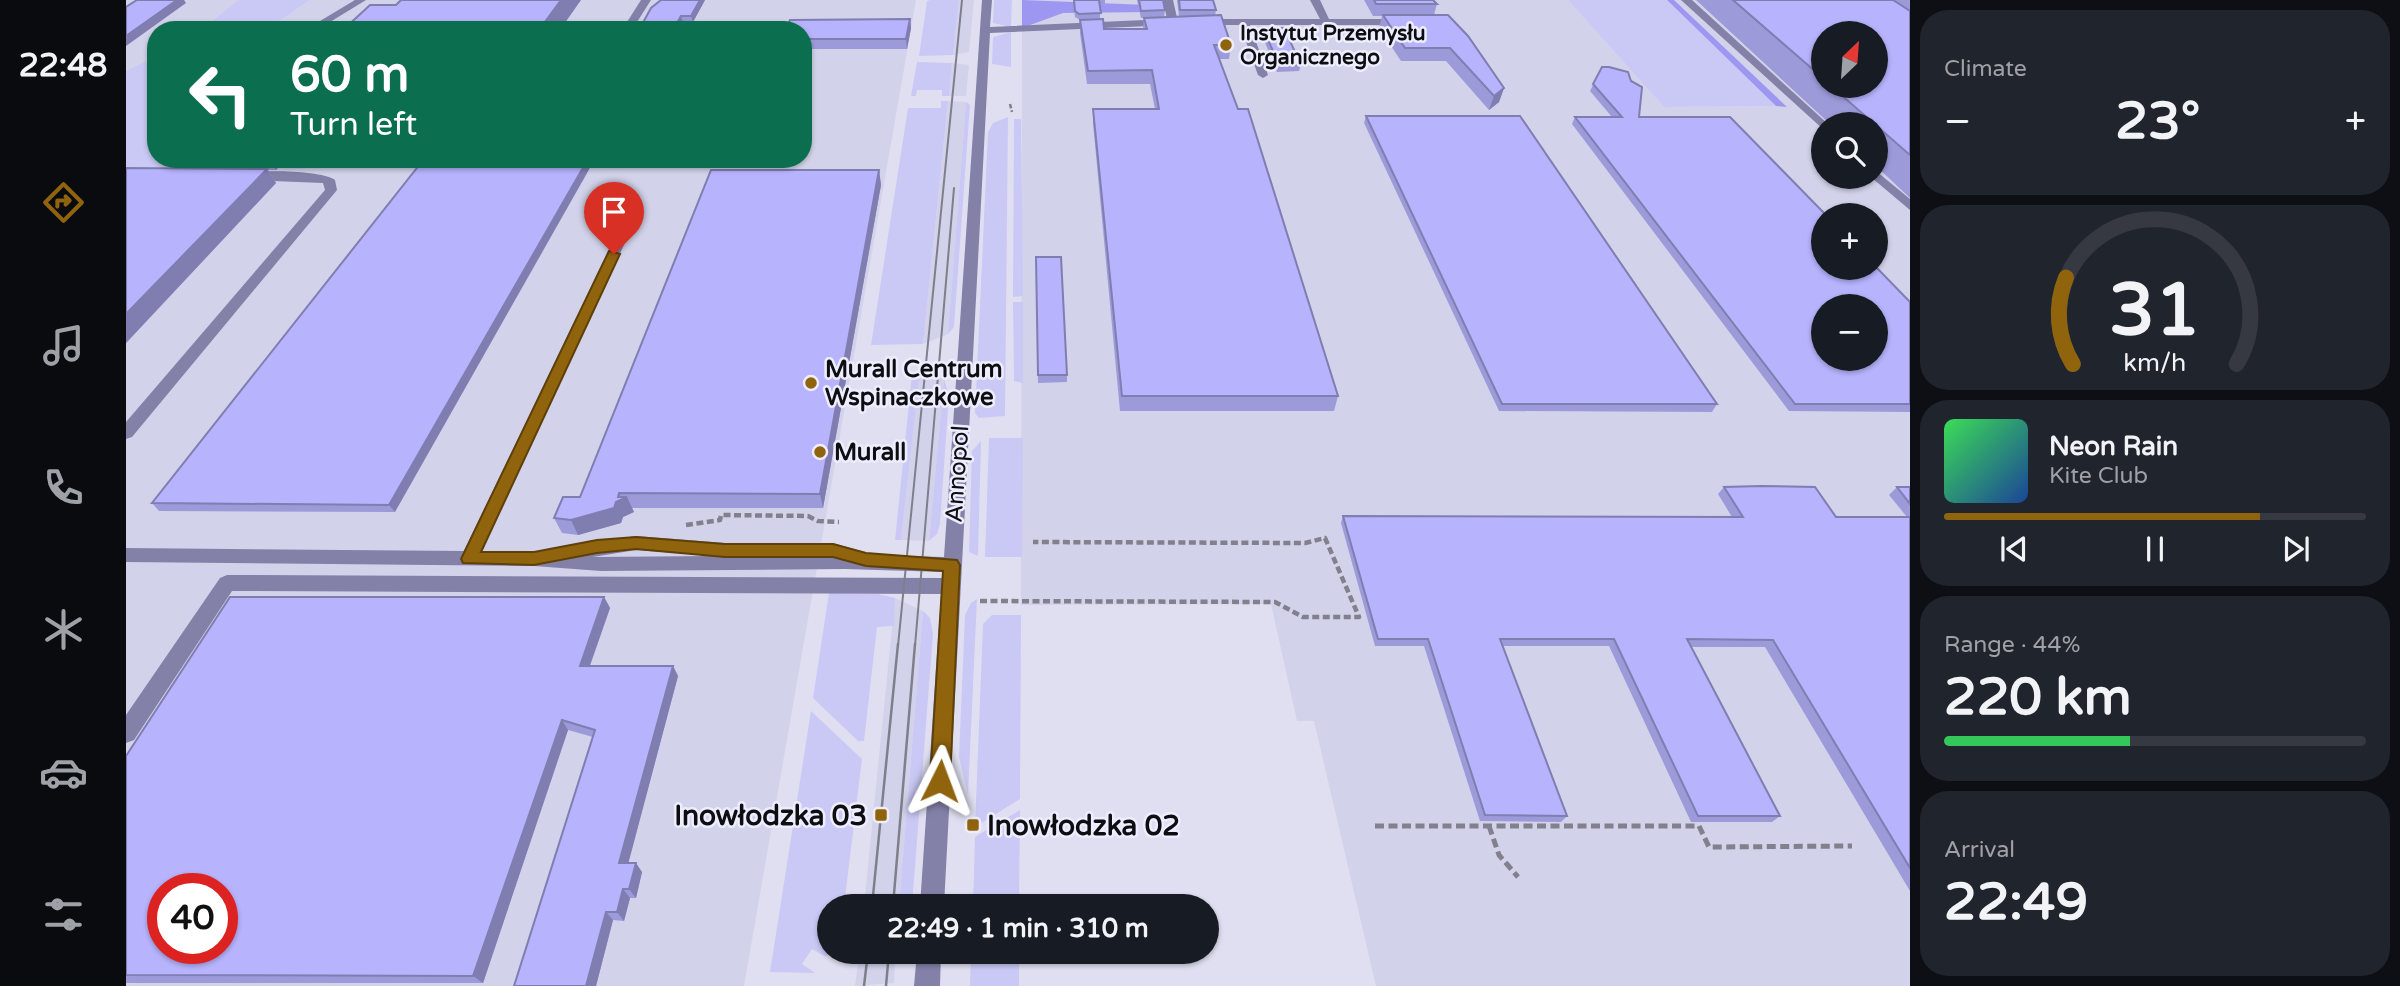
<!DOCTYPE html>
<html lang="en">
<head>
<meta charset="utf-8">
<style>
	:root { --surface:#171b24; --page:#20242c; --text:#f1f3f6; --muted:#9ea1a6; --line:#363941; --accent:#90630d }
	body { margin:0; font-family:"Varela Round",sans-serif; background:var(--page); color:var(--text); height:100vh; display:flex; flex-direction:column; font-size:26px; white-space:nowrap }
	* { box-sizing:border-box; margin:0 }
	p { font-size:23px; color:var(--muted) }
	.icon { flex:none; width:38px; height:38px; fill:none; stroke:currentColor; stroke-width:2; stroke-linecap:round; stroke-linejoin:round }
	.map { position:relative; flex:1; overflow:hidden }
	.drawer { display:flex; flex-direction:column; gap:10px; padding:10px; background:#0d0f14; width:490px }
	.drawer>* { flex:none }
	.banner { position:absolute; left:21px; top:21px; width:665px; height:147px; border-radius:28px; box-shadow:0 2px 5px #0004; background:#0b6e4f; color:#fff; overflow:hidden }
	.needle { width:46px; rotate:25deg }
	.buttons { position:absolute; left:1685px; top:21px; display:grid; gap:14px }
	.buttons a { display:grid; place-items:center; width:77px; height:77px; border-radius:50%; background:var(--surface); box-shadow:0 2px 5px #0004; font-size:35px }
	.speed { position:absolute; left:21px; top:873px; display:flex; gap:14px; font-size:35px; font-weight:700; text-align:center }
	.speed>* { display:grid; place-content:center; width:91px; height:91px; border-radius:50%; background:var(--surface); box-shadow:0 2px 5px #0004; line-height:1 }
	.speed .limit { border:10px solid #d22; background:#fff; color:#111 }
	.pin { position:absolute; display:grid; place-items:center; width:60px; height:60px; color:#fff; margin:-72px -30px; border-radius:50% 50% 50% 0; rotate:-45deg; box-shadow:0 0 7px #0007 }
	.pin .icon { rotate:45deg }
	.me { position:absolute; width:77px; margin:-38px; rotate:3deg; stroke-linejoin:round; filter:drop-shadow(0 0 5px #0008) }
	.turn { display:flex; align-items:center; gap:24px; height:147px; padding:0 28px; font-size:32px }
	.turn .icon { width:91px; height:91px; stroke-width:2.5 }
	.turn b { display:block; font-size:49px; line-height:60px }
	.big { font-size:52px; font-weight:700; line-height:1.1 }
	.drawer .widget { flex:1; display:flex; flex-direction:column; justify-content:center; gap:10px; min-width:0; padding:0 24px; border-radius:28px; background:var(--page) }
	.drawer .dial { align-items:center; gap:0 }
	.dial svg { height:182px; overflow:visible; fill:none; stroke:var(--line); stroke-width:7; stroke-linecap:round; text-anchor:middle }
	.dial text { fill:var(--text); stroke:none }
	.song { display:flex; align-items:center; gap:21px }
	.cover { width:84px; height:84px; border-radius:10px; background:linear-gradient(135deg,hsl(130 70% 55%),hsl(220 70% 35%)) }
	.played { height:7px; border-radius:4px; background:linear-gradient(90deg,var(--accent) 75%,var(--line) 75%) }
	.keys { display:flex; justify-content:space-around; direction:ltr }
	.heat { display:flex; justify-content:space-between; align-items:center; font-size:38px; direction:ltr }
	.charge { height:10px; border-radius:5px; background:linear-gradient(90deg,#34c759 44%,var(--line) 0) }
	.trip { position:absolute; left:691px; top:894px; width:402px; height:70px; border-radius:35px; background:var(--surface); box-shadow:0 2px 5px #0004; font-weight:700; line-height:70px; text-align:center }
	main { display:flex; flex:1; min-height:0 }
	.tabs { display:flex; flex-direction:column; width:126px; justify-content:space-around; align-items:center; background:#090b0e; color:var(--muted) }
	.tabs .icon { width:49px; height:49px }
	.tabs .on { color:var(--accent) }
	.tabs b { font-size:32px; color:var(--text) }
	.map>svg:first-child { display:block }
	.built { fill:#d2d2ea; fill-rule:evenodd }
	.green { fill:#cac9f5 }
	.forest { fill:#9e97f1 }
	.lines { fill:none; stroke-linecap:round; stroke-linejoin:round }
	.path-far2 { stroke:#81808c; stroke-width:2.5; stroke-dasharray:4.5 2; stroke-linecap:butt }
	.path-far1 { stroke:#81808c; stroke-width:4.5; stroke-dasharray:7 3.5; stroke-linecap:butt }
	.path { stroke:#81808c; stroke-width:5; stroke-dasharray:9 4.5; stroke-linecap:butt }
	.minor { fill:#8381a8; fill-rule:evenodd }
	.tram-far1 { stroke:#7f7f8b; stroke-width:2 }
	.tram { stroke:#7f7f8b; stroke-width:2.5 }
	.wall { fill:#9d9ada; fill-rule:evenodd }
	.shaded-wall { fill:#807db1 }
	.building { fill:#b7b3fd; stroke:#807db1; stroke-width:2; fill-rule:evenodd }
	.route { fill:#90630d; stroke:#5e4008; stroke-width:2 }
	.poi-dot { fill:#90630d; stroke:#ededfe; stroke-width:2.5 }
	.labels { text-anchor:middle; stroke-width:5; stroke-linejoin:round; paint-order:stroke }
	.far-poi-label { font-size:21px; font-weight:bold; fill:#0d0d12; stroke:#ededfe; text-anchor:start }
	.poi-label { font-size:24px; font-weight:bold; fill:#0d0d12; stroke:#ededfe; text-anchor:start }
	.street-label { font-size:24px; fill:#0d0d12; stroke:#ededfe }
	.near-poi-label { font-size:28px; font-weight:bold; fill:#0d0d12; stroke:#ededfe; text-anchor:end }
</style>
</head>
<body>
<main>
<nav class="tabs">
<b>22:48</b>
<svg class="icon on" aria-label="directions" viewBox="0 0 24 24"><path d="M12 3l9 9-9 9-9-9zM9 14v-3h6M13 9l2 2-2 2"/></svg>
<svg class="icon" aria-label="music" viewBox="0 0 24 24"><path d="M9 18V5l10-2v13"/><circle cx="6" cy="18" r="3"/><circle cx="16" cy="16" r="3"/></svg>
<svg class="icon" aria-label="phone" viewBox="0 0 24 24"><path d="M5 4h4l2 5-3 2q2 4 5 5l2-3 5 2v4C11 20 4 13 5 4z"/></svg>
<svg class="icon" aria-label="climate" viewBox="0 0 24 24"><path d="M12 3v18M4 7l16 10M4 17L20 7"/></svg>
<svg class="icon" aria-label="car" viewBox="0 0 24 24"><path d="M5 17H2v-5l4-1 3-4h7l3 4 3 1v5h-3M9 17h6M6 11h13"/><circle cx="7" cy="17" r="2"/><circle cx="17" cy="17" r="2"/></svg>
<svg class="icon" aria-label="filters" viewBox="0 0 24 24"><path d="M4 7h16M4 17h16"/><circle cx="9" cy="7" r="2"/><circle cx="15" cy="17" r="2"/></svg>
</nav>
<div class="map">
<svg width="1784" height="986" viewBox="0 0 1784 986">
	<rect width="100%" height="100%" fill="#e0dff1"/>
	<g class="built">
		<polygon points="0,0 112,0 75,30 30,30 30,56 0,71"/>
		<path d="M 184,0 L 790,0 L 618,986 L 0,986 L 0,131 L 30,159 L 677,159 L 677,30 L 140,30 ZM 37,889 L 96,889 L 96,948 L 37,948 Z"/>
		<polygon points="833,0 848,0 843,52 827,55"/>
		<path d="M 896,0 L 1442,0 L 1538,107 L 1660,106 L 1548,0 L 1784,0 L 1784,986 L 1250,986 L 1188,721 L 1171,721 L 1145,604 L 895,605 ZM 1698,33 L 1750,33 L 1750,86 L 1698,86 ZM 1698,124 L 1750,124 L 1750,177 L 1698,177 ZM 1698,215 L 1750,215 L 1750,268 L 1698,268 ZM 1698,306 L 1750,306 L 1750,359 L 1698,359 Z"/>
		<polygon points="826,63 843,65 840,96 823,96"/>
		<polygon points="822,101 840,102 822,334 797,344"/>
		<polygon points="794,371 818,379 803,541 775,540"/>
		<polygon points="769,598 797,611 773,906 738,906"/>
		<polygon points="732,963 769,963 768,983 729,986"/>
	</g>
	<g class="green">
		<polygon points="112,0 184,0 140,30 75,30"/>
		<polygon points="804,0 833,0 827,55 793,56 801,1"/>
		<polygon points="868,0 886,0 885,27 867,23"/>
		<polygon points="1442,0 1541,0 1650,106 1538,107"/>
		<polygon points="885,32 885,67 866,64 867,37"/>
		<polygon points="30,56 30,159 180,159 178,162 192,162 178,169 0,168 0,71"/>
		<polygon points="791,62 826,63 823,96 816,96 816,90 791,90 790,96 785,96"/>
		<polygon points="815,101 822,101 797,344 745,345 782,108 815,108"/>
		<polygon points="840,102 844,105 828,327 822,334"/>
		<polygon points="882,117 879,416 853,418 849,413 862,132 867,123"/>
		<polygon points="888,119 895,119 897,296 887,297"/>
		<polygon points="887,302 897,302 897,383 888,381"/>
		<polygon points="794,371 775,540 769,540 786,374"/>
		<polygon points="818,379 823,395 814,524 811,534 803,541"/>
		<polygon points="863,438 897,438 896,557 859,557"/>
		<polygon points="855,441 852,556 843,552 846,451"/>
		<polygon points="703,593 752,594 769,598 768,626 751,627 738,741 732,741 687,698"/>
		<polygon points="851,599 842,795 833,757 839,615 845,603"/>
		<polygon points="797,611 804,618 807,634 786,906 773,906"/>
		<polygon points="866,615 895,615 894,799 849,827 857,624"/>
		<polygon points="685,711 736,759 718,906 704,906 703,952 700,957 686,949 676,964 689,973 644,972"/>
		<polygon points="894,810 893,906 847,906 849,837"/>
		<polygon points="845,952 893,952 893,986 844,986"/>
	</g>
	<g class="forest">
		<polygon points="896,0 1022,5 1027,12 937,13 896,28"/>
		<polygon points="1541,0 1548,0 1661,107 1650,106"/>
	</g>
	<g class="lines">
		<polyline class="path-far2" points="884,104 886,112"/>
		<g class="path-far1">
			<polyline points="560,525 594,520 595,515 682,516 692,521 713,522"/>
			<polyline points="854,601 1149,602 1177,617 1233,617 1199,538 1179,543 907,542"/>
		</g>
		<g class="path">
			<polyline points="1249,826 1573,826 1583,847 1726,846"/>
			<polyline points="1363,826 1373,855 1392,877"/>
		</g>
		<g class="minor">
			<polygon points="229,0 240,0 191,30 179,30"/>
			<polygon points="515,0 525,0 506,30 496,30"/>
			<path d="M 856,0 L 866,0 L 864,27 L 1041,19 L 1037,0 L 1047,0 L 1052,22 L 1047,25 L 864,33 L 818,906 L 794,906 L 815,594 L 106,591 L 8,740 L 0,743 L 0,715 L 94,578 L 101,575 L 816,578 L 817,572 L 719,569 L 475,571 L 408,566 L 0,562 L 0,548 L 338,551 L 505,204 L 511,200 L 517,204 L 356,551 L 415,553 L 422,549 L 510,536 L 599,543 L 707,543 L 738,552 L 739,555 L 818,557 ZM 510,550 L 588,556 L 467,557 Z"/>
			<polygon points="1184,0 1194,0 1203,19 1279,19 1284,22 1279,25 1124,25 1142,75 1137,78 1132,75 1114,25 1076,25 1071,22 1076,19 1194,19"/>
			<polygon points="1555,0 1566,0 1702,124 1698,124 1698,130"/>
			<polygon points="1750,171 1784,199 1784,210 1746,178 1750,177"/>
			<path d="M 118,173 C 136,170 195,170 209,180 L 211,190 L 6,437 L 0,439 L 0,422 L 199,190 L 197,183 L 122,180 L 116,176 Z"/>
			<polygon points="791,952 815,952 814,986 788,986"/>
		</g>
		<g class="tram-far1">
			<polyline points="772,646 836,0"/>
			<polyline points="789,646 828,188"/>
		</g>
		<g class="tram">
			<polyline points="746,906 772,644"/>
			<polyline points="767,906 789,644"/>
			<polyline points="738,986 742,952"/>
			<polyline points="760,986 763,952"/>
		</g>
	</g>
	<g class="wall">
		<polygon points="535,0 579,0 567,22 557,22 553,30 513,30"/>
		<polygon points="947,0 979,0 979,4 974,4 974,19 978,29 1017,29 1018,18 1053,16 1051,0 1087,0 1090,10 1089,16 1105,45 1103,59 1093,59 1212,396 1208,411 994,411 967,123 967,109 1029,109 1024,84 961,84 954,33 954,20 949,17"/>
		<polygon points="1011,0 1037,0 1039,10 1038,17 1015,18"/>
		<polygon points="1238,0 1307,0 1311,4 1308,15 1378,88 1373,102 1363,110 1320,61 1275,61 1253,28 1256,16 1247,16"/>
		<path d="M 1570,0 L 1784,0 L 1784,198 L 1750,166 L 1750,124 L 1704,124 ZM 1698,33 L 1750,86 L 1698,86 Z"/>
		<polygon points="784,19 785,28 781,49 677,49 677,30"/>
		<polygon points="1137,28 1175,65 1173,71 1151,72 1136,35"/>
		<polygon points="1476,67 1513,117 1784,302 1784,412 1663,411 1446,124 1449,117 1486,117 1464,91"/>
		<polygon points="1240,116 1591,404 1586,412 1373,411 1238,123"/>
		<polygon points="160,159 150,170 142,170 150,183 0,343 0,168 121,168 117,162"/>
		<polygon points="298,159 269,512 33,511 26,503"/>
		<polygon points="753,170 755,185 697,508 506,508 508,512 497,517 495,523 452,535 436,533 428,518 454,497"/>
		<polygon points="910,257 941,375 941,382 912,383"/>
		<polygon points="1598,487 1710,517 1781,517 1763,495 1771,487 1784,487 1784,891 1639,647 1564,647 1654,816 1646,822 1565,822 1483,646 1377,646 1441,816 1435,822 1354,821 1298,646 1249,646 1215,523 1217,516 1606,517 1592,494"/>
		<polygon points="478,597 484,608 464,666 547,666 552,676 502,863 516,872 510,898 504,898 498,921 487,920 470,986 388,986 467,737 442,730 357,983 0,983 0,756"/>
	</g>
	<g class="shaded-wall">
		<polygon points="51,0 58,0 60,3 0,46 0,36"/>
		<polygon points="435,0 455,0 434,30 413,30"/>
		<polygon points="574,0 579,0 567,22 565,16"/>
		<polygon points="555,16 557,22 553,30 547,30"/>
		<polygon points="784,19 785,28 781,49 780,39"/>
		<polygon points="1378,88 1373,102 1363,110 1368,96"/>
		<polygon points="149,159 160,159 150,170 146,163"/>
		<polygon points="462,159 469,159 269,512 263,505"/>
		<polygon points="141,169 150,183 0,343 0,314"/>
		<polygon points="753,170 755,185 697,508 694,494"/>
		<polygon points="493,493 496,500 501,497 508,512 497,517 495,523 452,535 445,520 492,497"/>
		<polygon points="478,597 484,608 460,676 454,666"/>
		<polygon points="547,666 552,676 500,872 493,863"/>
		<polygon points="436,720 442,730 357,983 347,976"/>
		<polygon points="510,863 516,872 510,898 503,889"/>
		<polygon points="497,889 504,898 498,921 491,912"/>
		<polygon points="480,912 487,920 470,986 460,986"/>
	</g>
	<g class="building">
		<polygon points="11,0 51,0 0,36 0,7"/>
		<polygon points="275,0 435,0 413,30 217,30 244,5 270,5"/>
		<polygon points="535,0 574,0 565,16 555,16 547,30 513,30 525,8"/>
		<polygon points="948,0 973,0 975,13 953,14 949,11"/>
		<polygon points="1013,0 1037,0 1039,10 1015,11"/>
		<polygon points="1053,0 1087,0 1090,10 1054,10"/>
		<polygon points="1248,0 1307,0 1311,4 1250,4"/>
		<polygon points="1607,0 1767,0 1784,11 1784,155 1705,86 1750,86 1750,33 1698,33 1698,79"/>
		<polygon points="1095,15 1105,45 1088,45 1112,109 1122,109 1212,396 996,396 967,109 1033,109 1026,70 962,71 954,20 977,19 978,29 1021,29 1018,18"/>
		<polygon points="1257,15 1322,15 1342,36 1378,88 1368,96 1324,48 1279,48"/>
		<polygon points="784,19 780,39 677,39 677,30 660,30 664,20"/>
		<polygon points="1137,28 1158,28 1175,65 1153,65"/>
		<path d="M 1476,67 L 1483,67 L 1502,72 L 1505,81 L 1516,87 L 1513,117 L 1604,117 L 1700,215 L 1698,215 L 1698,268 L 1750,267 L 1784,302 L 1784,404 L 1669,404 L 1449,117 L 1496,117 L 1467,84 ZM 1698,306 L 1750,306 L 1750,359 L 1698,359 Z"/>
		<polygon points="1240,116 1394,116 1591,404 1376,404"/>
		<polygon points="120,159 149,159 146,163 117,162"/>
		<polygon points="298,159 462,159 263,505 26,503"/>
		<polygon points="0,168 141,169 0,314"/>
		<polygon points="585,170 753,170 694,494 493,493 492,497 501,497 490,502 488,508 445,520 428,518 437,497 454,497"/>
		<polygon points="910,257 935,257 941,375 912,375"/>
		<polygon points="1635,486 1689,487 1710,517 1784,517 1784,868 1647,640 1561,639 1654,816 1572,816 1488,639 1374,639 1441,816 1359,815 1302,639 1252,639 1217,516 1617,517 1598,487"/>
		<polygon points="1771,487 1784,487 1784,504"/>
		<path d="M 104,597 L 478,597 L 454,666 L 547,666 L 493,863 L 510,863 L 503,889 L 497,889 L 491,912 L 480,912 L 460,986 L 388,986 L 469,730 L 436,720 L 347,976 L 0,975 L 0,756 ZM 37,889 L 96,889 L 96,948 L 37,948 Z"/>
	</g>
	<polygon class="route" points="483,251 494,254 355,552 408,552 471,540 510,537 599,544 707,544 740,553 831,560 834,565 824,781 821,788 814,790 806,788 804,781 817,571 740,566 707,557 599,557 510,549 471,553 408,565 337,563 335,559"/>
	<g class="poi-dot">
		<circle cx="1100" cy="45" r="7"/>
		<circle cx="685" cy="383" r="7"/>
		<circle cx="694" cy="452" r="7"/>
		<rect x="748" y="808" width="14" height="14" rx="3.5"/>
		<rect x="840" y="818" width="14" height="14" rx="3.5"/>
	</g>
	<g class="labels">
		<g class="far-poi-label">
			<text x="1114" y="40">Instytut Przemysłu<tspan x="1114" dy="24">Organicznego</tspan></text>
		</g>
		<g class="poi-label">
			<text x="699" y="377">Murall Centrum<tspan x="699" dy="28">Wspinaczkowe</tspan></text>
			<text x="708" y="460">Murall</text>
		</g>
		<g class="street-label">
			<text transform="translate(831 474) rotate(-86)" y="8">Annopol</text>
		</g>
		<g class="near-poi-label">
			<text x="741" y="825">Inowłodzka 03</text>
			<text x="861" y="835" text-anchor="start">Inowłodzka 02</text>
		</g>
	</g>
</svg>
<div class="buttons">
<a><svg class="needle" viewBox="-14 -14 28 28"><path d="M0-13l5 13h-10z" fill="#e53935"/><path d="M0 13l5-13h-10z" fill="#9ea1a6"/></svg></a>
<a><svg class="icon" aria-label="search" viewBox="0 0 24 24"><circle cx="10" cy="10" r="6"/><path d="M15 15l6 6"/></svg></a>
<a>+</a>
<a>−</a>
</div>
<div class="speed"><div class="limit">40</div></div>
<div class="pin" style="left:488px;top:254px;background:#d93025"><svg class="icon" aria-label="arrive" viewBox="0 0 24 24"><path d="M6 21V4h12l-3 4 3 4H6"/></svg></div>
<svg class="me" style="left:814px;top:781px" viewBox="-20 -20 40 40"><path d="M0-17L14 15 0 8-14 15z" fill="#90630d" stroke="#fff" stroke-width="4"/></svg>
<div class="trip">22:49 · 1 min · 310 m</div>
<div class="banner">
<div class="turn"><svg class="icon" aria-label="left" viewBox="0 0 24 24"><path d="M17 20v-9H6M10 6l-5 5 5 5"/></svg><div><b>60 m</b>Turn left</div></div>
</div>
</div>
<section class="drawer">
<div class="widget"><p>Climate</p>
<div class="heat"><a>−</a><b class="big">23°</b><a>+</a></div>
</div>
<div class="widget dial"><svg viewBox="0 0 100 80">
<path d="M14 69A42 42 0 1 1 86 69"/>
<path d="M14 69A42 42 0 0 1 11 31" stroke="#90630d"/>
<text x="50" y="56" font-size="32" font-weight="700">31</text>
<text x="50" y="72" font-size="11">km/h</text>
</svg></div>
<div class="widget">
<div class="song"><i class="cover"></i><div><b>Neon Rain</b><p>Kite Club</p></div></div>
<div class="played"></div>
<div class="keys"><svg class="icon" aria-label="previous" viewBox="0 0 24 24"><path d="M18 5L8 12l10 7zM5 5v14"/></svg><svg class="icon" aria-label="pause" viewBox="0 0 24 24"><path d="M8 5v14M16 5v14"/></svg><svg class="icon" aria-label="next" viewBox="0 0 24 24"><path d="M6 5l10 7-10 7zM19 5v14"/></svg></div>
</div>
<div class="widget"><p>Range · 44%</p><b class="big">220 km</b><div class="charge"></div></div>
<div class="widget"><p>Arrival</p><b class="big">22:49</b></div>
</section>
</main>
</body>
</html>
